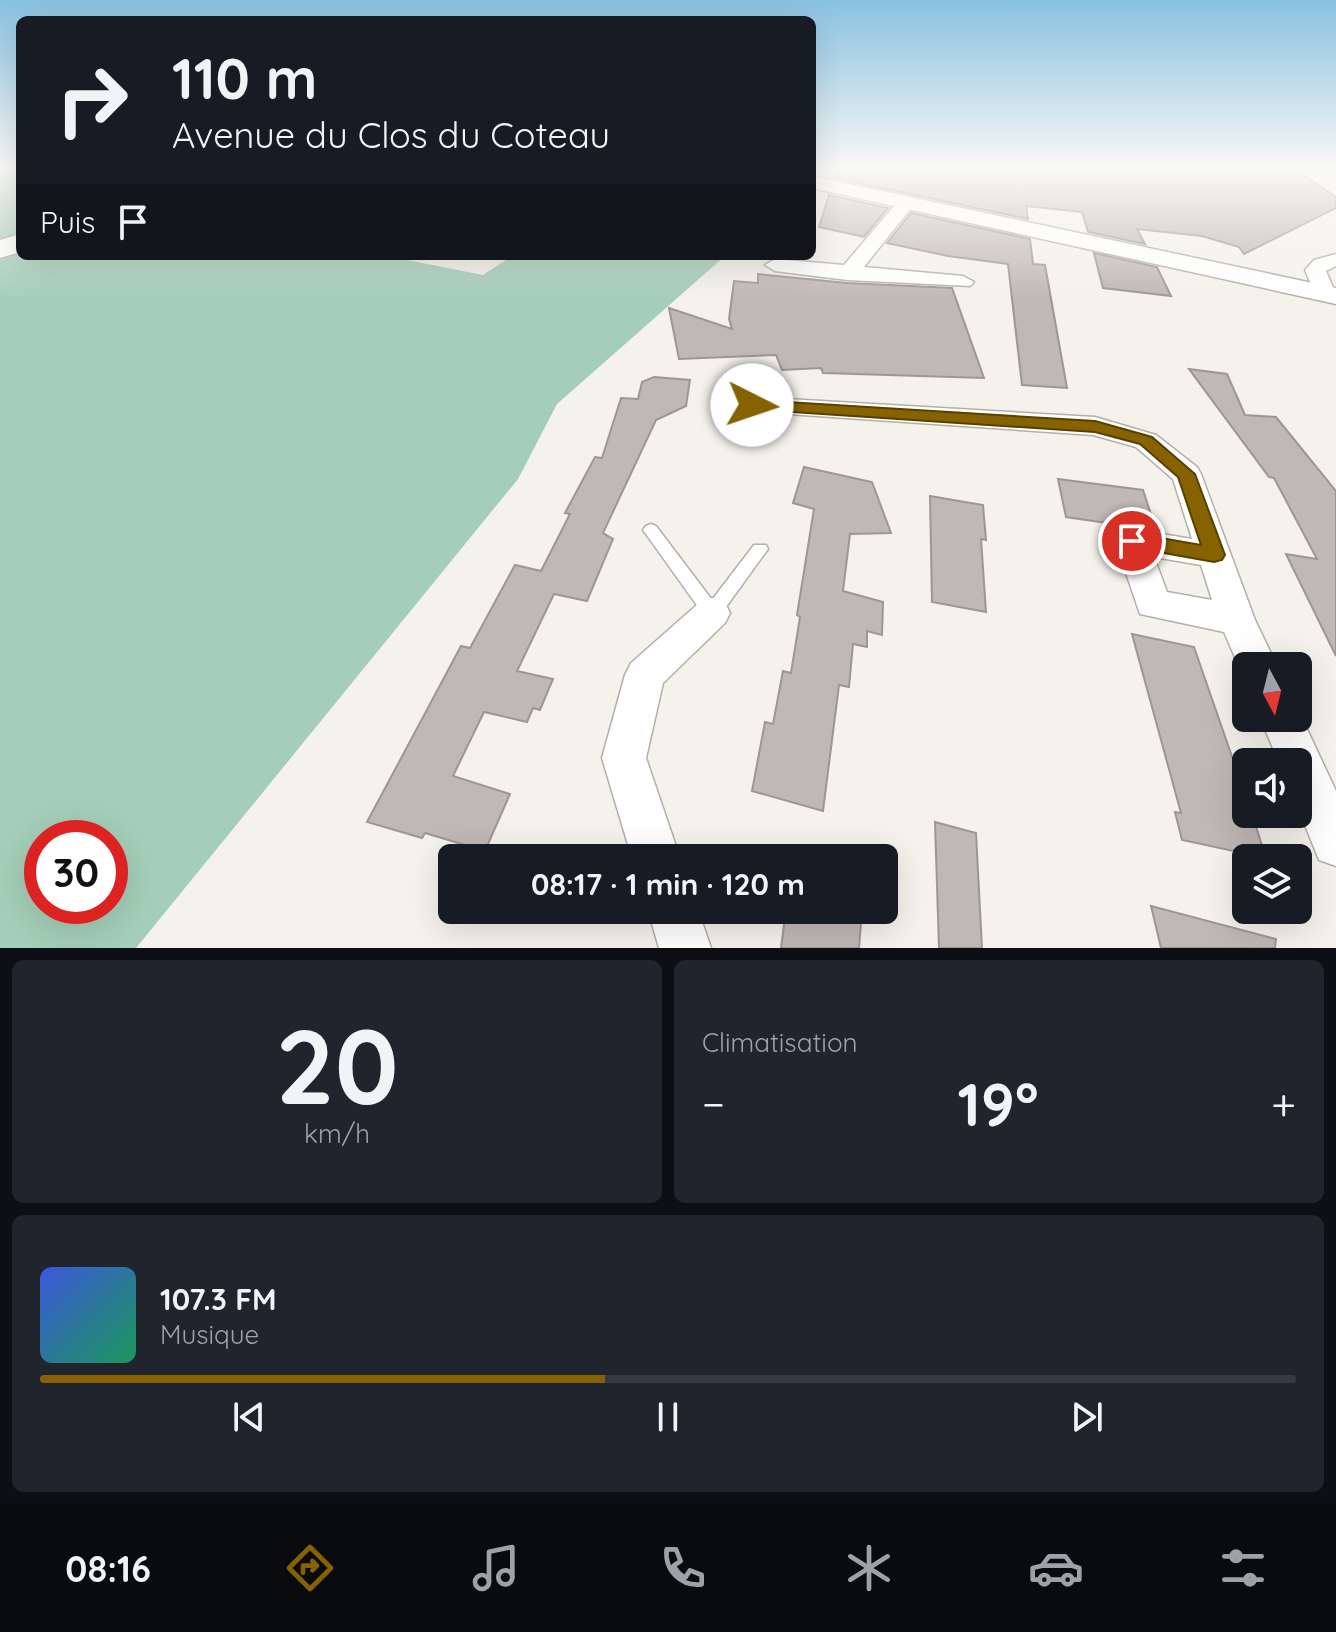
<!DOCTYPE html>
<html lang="fr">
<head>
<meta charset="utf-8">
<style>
	:root { --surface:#171b24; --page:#20242c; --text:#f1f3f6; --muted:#9ea1a6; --line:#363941; --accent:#866300 }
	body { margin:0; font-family:Quicksand,sans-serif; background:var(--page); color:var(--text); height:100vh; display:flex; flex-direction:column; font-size:30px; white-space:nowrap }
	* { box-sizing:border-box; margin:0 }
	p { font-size:26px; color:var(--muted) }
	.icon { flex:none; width:44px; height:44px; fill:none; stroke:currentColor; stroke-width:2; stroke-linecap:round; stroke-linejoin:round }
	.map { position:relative; height:948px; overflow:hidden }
	.details { display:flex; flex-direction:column; gap:12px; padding:12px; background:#0d0f14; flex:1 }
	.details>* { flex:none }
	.banner { position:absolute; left:16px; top:16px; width:800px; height:244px; border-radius:12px; box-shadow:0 8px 32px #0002; background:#171b24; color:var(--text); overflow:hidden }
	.needle { width:52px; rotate:173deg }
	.buttons { position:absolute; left:1232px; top:652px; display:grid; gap:16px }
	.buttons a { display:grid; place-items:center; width:80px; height:80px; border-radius:12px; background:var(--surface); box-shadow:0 8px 32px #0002; font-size:40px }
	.speed { position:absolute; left:24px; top:820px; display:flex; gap:16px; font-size:40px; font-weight:700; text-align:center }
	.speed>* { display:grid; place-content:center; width:104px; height:104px; border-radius:50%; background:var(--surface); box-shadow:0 8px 32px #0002; line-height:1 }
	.speed .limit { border:12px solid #d22; background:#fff; color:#111 }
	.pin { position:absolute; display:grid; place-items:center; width:68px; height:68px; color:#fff; margin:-34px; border:4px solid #fff; border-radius:50%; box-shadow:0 2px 8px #0007 }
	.me { position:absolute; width:88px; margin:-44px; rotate:94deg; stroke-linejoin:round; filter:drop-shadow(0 0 6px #0008) }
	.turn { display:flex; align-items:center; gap:28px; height:168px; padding:0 24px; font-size:36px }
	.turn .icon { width:104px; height:104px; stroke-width:2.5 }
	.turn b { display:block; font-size:56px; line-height:68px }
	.then { display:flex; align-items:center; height:76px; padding:0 24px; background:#0003; gap:16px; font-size:30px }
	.big { font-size:60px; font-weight:700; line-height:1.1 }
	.details .widget { flex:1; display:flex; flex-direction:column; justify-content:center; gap:12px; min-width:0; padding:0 28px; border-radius:12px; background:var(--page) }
	.details .dial { align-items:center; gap:0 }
	.dial b { font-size:104px; line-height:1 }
	.song { display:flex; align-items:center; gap:24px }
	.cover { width:96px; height:96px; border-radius:12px; background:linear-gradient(135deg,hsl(230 70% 55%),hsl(150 70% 35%)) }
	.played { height:8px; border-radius:4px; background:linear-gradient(90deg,var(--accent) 45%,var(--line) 45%) }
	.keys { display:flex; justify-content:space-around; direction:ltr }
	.heat { display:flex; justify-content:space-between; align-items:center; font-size:44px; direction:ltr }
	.details .tiles { flex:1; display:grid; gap:12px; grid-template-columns:1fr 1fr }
	.widget:last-child { grid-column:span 2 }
	.trip { position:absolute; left:438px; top:844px; width:460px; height:80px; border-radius:12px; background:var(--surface); box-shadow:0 8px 32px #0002; font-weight:700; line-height:80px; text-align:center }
	.tab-bar { display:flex; height:128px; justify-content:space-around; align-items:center; background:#090b0e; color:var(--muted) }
	.tab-bar .icon { width:56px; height:56px }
	.tab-bar .selected { color:var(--accent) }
	.tab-bar b { font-size:36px; color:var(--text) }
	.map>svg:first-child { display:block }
	.green { fill:#a4ceb7; fill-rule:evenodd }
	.building { fill:#c0b8b7; stroke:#9e9695; stroke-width:2 }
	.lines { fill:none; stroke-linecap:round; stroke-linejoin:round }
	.service-casing { stroke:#b3afa9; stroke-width:3 }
	.minor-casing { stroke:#b3afa9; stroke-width:3 }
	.tertiary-casing { stroke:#b3afa9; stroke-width:3 }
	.secondary-casing { stroke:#b3afa9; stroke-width:3 }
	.service { fill:#fff; fill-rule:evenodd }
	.minor { fill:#fff; fill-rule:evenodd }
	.tertiary { fill:#fff; fill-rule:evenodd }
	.secondary { fill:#fff; fill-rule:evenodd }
	.route { fill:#866300; stroke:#574000; stroke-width:2 }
</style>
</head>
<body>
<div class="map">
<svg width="1336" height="948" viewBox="0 0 1336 948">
	<rect width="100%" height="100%" fill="#f5f1eb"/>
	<path class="green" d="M 0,167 L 20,167 L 20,256 L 387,256 L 483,275 L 512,256 L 725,256 L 557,404 L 518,479 L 136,948 L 0,948 ZM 42,838 L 110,838 L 110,906 L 42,906 Z"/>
	<g class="building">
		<polygon points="838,167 1292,167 1336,197 1336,208 1244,254 1239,247 1202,236 1137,229 1145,244 1088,232 1082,212 1026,206 1028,219 835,178"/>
		<polygon points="829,195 888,208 864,237 819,227"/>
		<polygon points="911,213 1030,239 1033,264 1045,265 1067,388 1022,385 1008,264 948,256 887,243"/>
		<polygon points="1094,253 1157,267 1171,296 1103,288"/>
		<polygon points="758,274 847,283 952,288 984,378 823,373 821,368 782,370 776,355 679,359 669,308 732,329 729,319 734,281 758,283"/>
		<polygon points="1189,369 1227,374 1245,415 1276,417 1336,491 1336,656 1286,554 1317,559 1274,478 1269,477"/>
		<polygon points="654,377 690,380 686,406 656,420 603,533 613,539 587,601 554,594 517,671 553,679 540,710 533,708 527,722 484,712 453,776 510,794 485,851 425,833 422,838 367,822 461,646 470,648 515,565 541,571 570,514 565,513 595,457 602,458 621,398 638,399 642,382"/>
		<polygon points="804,467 872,482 891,533 850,534 843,591 883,602 882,635 867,631 867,647 853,644 849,687 839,685 823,811 752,791 765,722 773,724 783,671 791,673 800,617 797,615 814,509 793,503"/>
		<polygon points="1058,479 1143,490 1156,530 1066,517"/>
		<polygon points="930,496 983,505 986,540 981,539 986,612 932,602"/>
		<polygon points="1132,634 1194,647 1246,797 1246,814 1252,814 1266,858 1182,840 1175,812 1181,813"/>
		<polygon points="935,822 976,833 982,948 939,948"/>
		<polygon points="1151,906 1276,939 1275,948 1161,948"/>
		<polygon points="786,910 862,910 859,948 781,948"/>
	</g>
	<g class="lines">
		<g class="service-casing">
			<polygon id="service" points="651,524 656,526 712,600 754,545 766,545 768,549 718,618 712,620 706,618 646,534 643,530 646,526"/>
		</g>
		<g class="minor-casing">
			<g id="minor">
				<polygon points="906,198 915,203 864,267 963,276 974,282 970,286 847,280 775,271 765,265 775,259 844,265 900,199"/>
				<polygon points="1336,254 1336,266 1326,271 1336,294 1325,301 1317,299 1305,270 1314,260"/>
				<path d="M 752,397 L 1095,417 L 1156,435 L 1197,467 L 1201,474 L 1255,620 L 1277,666 L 1246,666 L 1244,678 L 1224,632 L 1140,614 L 1115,541 L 1120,532 L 1132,529 L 1192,539 L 1173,479 L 1136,447 L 1093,435 L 743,411 L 739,405 L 743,399 ZM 1154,557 L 1201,565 L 1212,600 L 1167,592 Z"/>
				<polygon points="712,598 725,603 730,613 725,623 663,683 646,758 680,858 632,858 602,758 625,675 631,663 699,603"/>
				<polygon points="1298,710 1336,791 1336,866 1319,860 1298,808 1298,762 1279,762 1260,718 1298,718"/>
				<polygon points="648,910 698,910 711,948 659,948"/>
			</g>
		</g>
		<g class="tertiary-casing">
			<polygon id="tertiary" points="812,176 1336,288 1336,304 812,188"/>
		</g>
		<g class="secondary-casing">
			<polygon id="secondary" points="20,234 20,252 0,258 0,240"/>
		</g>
		<use href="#service" class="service"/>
		<use href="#minor" class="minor"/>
		<use href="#tertiary" class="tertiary"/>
		<use href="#secondary" class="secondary"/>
	</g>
	<linearGradient id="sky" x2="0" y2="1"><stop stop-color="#89c1e1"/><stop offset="0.56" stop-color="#faf9f6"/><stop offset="1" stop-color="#faf9f6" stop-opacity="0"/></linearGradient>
	<rect width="1336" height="300" fill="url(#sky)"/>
	<polygon class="route" points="752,400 1095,421 1152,437 1195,474 1225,555 1222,560 1214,562 1125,546 1122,541 1125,535 1132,533 1201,545 1178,477 1140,444 1095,432 747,409 744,405"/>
</svg>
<div class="buttons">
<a><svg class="needle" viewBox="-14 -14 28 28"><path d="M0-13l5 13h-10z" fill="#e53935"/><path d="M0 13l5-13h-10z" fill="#9ea1a6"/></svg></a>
<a><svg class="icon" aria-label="sound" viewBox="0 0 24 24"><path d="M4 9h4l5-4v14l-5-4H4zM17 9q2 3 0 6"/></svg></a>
<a><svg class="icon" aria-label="layers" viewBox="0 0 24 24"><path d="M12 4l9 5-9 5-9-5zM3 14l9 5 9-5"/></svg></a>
</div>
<div class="speed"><div class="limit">30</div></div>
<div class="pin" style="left:1132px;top:541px;background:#d93025"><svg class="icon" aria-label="arrive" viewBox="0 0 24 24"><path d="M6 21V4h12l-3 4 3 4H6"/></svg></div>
<svg class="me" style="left:752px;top:405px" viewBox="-20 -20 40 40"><circle r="19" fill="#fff"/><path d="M0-13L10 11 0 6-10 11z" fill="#866300"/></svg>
<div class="trip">08:17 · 1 min · 120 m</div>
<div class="banner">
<div class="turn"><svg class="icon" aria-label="right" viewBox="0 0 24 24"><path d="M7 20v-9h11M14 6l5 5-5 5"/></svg><div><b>110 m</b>Avenue du Clos du Coteau</div></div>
<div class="then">Puis<svg class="icon" aria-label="arrive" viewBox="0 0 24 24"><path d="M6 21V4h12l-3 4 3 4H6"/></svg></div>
</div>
</div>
<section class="details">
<div class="tiles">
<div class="widget dial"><b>20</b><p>km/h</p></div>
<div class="widget"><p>Climatisation</p>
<div class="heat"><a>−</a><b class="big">19°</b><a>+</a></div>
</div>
<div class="widget">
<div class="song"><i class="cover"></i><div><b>107.3 FM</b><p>Musique</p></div></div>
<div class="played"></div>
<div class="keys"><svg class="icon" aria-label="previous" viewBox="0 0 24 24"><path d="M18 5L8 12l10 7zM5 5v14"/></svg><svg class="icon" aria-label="pause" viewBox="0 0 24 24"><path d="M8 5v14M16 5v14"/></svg><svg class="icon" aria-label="next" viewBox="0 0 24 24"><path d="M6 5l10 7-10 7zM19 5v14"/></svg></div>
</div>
</div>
</section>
<nav class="tab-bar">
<b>08:16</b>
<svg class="icon selected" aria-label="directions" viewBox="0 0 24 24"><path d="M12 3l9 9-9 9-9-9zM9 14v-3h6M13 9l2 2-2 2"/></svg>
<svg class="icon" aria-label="music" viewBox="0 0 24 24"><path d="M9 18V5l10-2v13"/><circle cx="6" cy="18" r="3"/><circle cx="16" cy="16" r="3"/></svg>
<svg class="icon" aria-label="phone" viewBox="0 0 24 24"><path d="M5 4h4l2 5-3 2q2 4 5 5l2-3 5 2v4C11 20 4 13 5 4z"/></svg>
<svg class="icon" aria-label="climate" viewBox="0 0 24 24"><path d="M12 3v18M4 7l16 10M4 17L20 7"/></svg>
<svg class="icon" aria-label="car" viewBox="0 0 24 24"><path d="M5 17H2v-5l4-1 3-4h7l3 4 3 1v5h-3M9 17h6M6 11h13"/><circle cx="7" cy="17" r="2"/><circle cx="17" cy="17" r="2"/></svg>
<svg class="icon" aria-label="filters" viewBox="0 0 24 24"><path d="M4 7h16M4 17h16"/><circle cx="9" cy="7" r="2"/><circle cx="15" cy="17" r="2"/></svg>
</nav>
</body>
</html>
